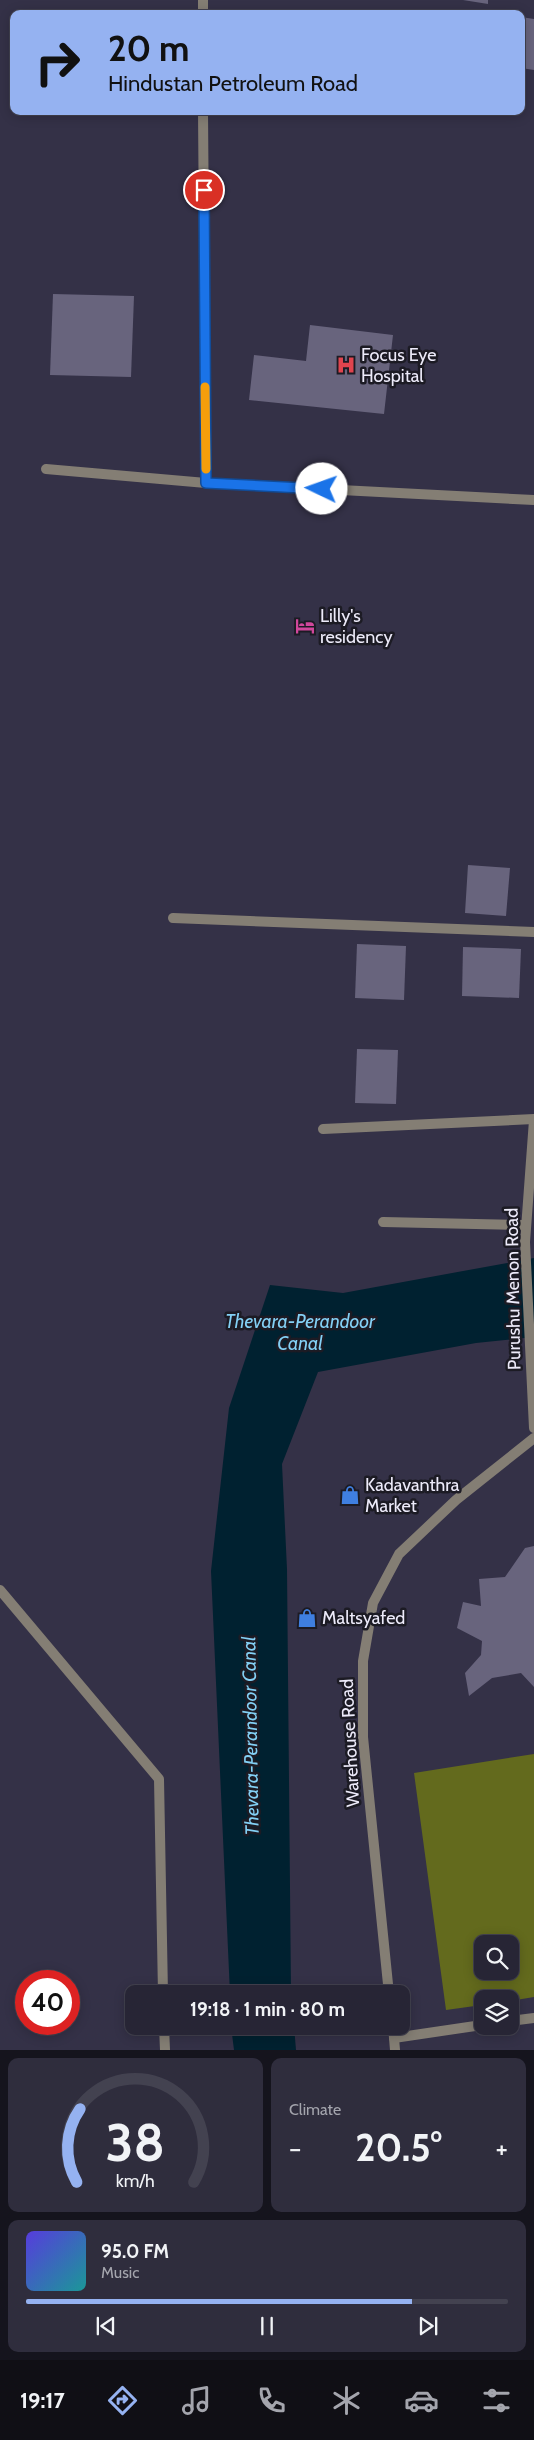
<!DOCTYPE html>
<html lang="en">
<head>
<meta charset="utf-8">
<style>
	:root { --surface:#272535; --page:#2f2d3d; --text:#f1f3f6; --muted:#a4a5ad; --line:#434250; --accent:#95b2f1 }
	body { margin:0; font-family:Cabin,sans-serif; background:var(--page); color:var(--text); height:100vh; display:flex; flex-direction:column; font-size:19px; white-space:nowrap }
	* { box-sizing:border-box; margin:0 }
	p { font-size:16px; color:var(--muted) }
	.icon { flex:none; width:28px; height:28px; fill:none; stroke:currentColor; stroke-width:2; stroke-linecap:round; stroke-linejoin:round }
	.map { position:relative; height:2050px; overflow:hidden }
	.side { display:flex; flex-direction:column; gap:8px; padding:8px; background:#15141d; flex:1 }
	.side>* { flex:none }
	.top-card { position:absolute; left:10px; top:10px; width:515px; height:105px; border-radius:10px; box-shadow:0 2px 12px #0003,0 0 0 1px var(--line); background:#95b2f1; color:#111; overflow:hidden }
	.controls { position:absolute; left:474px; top:1935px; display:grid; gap:10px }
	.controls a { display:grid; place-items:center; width:45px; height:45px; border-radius:10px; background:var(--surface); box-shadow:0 2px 12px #0003,0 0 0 1px var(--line); font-size:25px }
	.speed { position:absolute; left:15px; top:1970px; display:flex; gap:10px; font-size:25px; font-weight:700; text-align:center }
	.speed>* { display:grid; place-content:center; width:65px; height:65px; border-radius:50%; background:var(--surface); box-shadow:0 2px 12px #0003,0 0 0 1px var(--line); line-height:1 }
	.speed .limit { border:8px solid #d22; background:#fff; color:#111 }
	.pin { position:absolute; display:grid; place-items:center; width:42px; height:42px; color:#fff; margin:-21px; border:2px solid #fff; border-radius:50%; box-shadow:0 1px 5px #0007 }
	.me { position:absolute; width:55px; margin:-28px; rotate:273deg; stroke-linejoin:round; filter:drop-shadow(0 0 4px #0008) }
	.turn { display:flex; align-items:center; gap:18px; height:105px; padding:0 15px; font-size:22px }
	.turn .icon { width:65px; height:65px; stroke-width:2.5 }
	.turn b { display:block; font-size:35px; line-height:42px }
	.big { font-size:38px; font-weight:700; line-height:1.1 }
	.side .tile { flex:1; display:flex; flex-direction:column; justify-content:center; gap:8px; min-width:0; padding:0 18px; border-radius:10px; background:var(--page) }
	.side .dial { align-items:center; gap:0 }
	.dial svg { height:130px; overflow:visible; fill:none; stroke:var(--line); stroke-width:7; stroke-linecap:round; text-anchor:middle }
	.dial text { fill:var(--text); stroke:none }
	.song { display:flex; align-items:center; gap:15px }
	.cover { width:60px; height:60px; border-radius:8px; background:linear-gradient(135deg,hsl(250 70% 55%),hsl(180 70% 35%)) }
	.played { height:5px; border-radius:2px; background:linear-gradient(90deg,var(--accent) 80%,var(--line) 80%) }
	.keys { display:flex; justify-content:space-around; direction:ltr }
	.heat { display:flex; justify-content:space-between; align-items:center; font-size:28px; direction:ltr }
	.side .tiles { flex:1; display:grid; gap:8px; grid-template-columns:1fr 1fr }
	.tile:last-child { grid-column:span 2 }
	.trip { position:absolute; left:125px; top:1985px; width:285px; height:50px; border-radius:10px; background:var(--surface); box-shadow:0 2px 12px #0003,0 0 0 1px var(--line); font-weight:700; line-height:50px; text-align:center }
	.menu { display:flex; height:80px; justify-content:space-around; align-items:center; background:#100f15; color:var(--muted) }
	.menu .icon { width:35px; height:35px }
	.menu .active { color:var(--accent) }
	.menu b { font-size:22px; color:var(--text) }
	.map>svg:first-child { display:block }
	.forest { fill:#636a1d; fill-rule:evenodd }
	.water { fill:#002130 }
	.building { fill:#68647d }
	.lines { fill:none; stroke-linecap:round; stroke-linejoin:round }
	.service { stroke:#847e74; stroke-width:10 }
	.minor { stroke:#847e74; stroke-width:10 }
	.tertiary { stroke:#847e74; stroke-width:10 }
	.route-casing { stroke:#114b97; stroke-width:12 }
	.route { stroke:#1a73e8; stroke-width:9 }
	.slow { stroke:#f59e0b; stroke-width:9 }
	.labels { text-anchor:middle; stroke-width:5; stroke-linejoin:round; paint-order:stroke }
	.poi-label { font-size:18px; fill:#edebfa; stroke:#1c1b24; text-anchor:start }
	.street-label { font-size:18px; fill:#edebfa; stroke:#1c1b24 }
	.water-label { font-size:19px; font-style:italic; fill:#83d0f5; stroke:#1c1b24 }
</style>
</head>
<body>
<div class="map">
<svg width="534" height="2050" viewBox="0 0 534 2050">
	<rect width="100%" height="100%" fill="#343147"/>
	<path class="forest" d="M 534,1754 L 534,1997 L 510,2001 L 510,1999 L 482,1999 L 482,2005 L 446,2010 L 414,1773 ZM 482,1944 L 510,1944 L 510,1971 L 482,1971 Z"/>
	<g class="water">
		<polygon points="534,1258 534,1337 476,1343 318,1372 282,1464 287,1569 291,1994 230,1994 211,1571 229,1408 270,1285 343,1293"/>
		<polygon points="231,2026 294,2026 296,2050 234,2050"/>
	</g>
	<g class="building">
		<polygon points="463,0 488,0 488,4"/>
		<polygon points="521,17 534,19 534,70 521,68"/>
		<polygon points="53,294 134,296 131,377 50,375"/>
		<polygon points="310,325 393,335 384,414 249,400 254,355 306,361"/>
		<polygon points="468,865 510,868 506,916 465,913"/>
		<polygon points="357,944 406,946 404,1000 355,998"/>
		<polygon points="463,947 521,949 519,998 462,996"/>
		<polygon points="357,1049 398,1050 396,1104 355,1103"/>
		<polygon points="534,1546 534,1687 521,1673 492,1678 469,1696 465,1673 481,1655 482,1641 457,1628 463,1602 481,1606 479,1579 505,1577 525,1548"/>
	</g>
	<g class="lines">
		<g class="service">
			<polyline points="46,469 206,483"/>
			<polyline points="383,1222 525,1225"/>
			<polyline points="0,1590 159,1779 163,1994"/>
			<polyline points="164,2026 165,2050"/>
		</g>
		<g class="minor">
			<polyline points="173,918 534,932"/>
			<polyline points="534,1120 525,1242 534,1428"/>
			<polyline points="323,1129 534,1119"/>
			<polyline points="510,2021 534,2018"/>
			<polyline points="394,2038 482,2025"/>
		</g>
		<g class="tertiary">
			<polyline points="203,0 203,14"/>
			<polyline points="203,111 206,483 534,500"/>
			<polyline points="389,1994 363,1737 363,1661 373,1603 399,1554 456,1500 534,1438"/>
			<polyline points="393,2026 395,2050"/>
		</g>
	</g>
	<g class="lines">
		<g class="route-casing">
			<polyline id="route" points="204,190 206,483 322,489"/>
		</g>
		<use href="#route" class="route"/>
		<polyline class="slow" points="205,387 206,469"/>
	</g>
	<defs>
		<g id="hospital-bare" transform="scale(1.5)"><path d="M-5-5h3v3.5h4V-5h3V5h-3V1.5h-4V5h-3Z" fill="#e0444e" stroke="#1c1b24" stroke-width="2.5" paint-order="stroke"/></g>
		<g id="hotel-bare" transform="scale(1.5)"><path d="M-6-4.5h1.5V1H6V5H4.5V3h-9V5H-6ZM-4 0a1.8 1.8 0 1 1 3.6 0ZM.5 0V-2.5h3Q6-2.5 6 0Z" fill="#d1479c" stroke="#1c1b24" stroke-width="2.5" paint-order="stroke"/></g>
		<g id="shop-bare" transform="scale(1.5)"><path d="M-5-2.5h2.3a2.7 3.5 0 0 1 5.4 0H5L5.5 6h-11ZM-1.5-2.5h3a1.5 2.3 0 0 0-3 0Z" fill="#3f7fe0" stroke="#1c1b24" stroke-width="2.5" paint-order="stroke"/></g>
	</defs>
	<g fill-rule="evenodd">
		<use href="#hospital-bare" x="346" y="365"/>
		<use href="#hotel-bare" x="305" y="626"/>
		<use href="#shop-bare" x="350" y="1495"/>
		<use href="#shop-bare" x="307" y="1618"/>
	</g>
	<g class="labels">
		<g class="poi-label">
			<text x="361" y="361">Focus Eye<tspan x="361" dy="21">Hospital</tspan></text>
			<text x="320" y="622">Lilly's<tspan x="320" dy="21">residency</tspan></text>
			<text x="365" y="1491">Kadavanthra<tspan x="365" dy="21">Market</tspan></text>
			<text x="322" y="1624">Maltsyafed</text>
		</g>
		<g class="street-label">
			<text transform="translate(513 1289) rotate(-91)" y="6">Purushu Menon Road</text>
			<text transform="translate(350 1743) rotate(-93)" y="6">Warehouse Road</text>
		</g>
		<g class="water-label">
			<text x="300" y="1328">Thevara-Perandoor<tspan x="300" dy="22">Canal</tspan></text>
			<text transform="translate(250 1736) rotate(-91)" y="7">Thevara-Perandoor Canal</text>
		</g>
	</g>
</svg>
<div class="controls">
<a><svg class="icon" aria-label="search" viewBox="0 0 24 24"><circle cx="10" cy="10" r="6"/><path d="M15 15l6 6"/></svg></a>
<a><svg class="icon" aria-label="layers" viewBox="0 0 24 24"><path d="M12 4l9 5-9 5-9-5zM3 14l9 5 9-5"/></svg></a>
</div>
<div class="speed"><div class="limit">40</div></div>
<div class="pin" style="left:204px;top:190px;background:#d93025"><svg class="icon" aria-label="arrive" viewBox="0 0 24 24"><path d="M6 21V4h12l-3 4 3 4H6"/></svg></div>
<svg class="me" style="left:322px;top:489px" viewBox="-20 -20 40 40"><circle r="19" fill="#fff"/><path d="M0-13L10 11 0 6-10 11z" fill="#1a73e8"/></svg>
<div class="trip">19:18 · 1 min · 80 m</div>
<div class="top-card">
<div class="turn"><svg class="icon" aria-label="right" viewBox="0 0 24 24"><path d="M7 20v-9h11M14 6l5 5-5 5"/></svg><div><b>20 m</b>Hindustan Petroleum Road</div></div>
</div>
</div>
<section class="side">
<div class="tiles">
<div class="tile dial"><svg viewBox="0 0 100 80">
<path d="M14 69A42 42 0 1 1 86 69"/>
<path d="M14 69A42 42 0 0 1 16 24" stroke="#95b2f1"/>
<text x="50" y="56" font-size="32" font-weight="700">38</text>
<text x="50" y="72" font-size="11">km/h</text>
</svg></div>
<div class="tile"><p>Climate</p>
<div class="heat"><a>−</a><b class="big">20.5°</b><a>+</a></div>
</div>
<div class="tile">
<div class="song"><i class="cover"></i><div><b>95.0 FM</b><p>Music</p></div></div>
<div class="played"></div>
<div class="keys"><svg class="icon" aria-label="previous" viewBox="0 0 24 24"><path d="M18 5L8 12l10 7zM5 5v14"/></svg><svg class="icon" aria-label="pause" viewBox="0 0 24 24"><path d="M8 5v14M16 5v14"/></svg><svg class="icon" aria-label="next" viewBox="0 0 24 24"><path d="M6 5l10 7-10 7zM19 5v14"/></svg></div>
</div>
</div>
</section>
<nav class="menu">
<b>19:17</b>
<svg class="icon active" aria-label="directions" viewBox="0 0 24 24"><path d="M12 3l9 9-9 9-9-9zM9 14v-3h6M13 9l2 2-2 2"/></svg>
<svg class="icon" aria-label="music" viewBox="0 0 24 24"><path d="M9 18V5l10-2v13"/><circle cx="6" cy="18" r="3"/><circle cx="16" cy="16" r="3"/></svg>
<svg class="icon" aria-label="phone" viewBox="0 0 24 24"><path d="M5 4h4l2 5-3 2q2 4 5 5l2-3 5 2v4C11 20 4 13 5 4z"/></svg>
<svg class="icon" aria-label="climate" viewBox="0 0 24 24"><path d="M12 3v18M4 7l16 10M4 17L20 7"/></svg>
<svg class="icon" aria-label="car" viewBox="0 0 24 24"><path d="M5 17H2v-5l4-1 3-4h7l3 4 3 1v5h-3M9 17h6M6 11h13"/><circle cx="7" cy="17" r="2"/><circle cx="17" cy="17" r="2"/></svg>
<svg class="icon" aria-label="filters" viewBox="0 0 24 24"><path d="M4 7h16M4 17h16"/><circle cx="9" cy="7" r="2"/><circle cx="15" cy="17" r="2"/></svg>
</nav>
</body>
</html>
